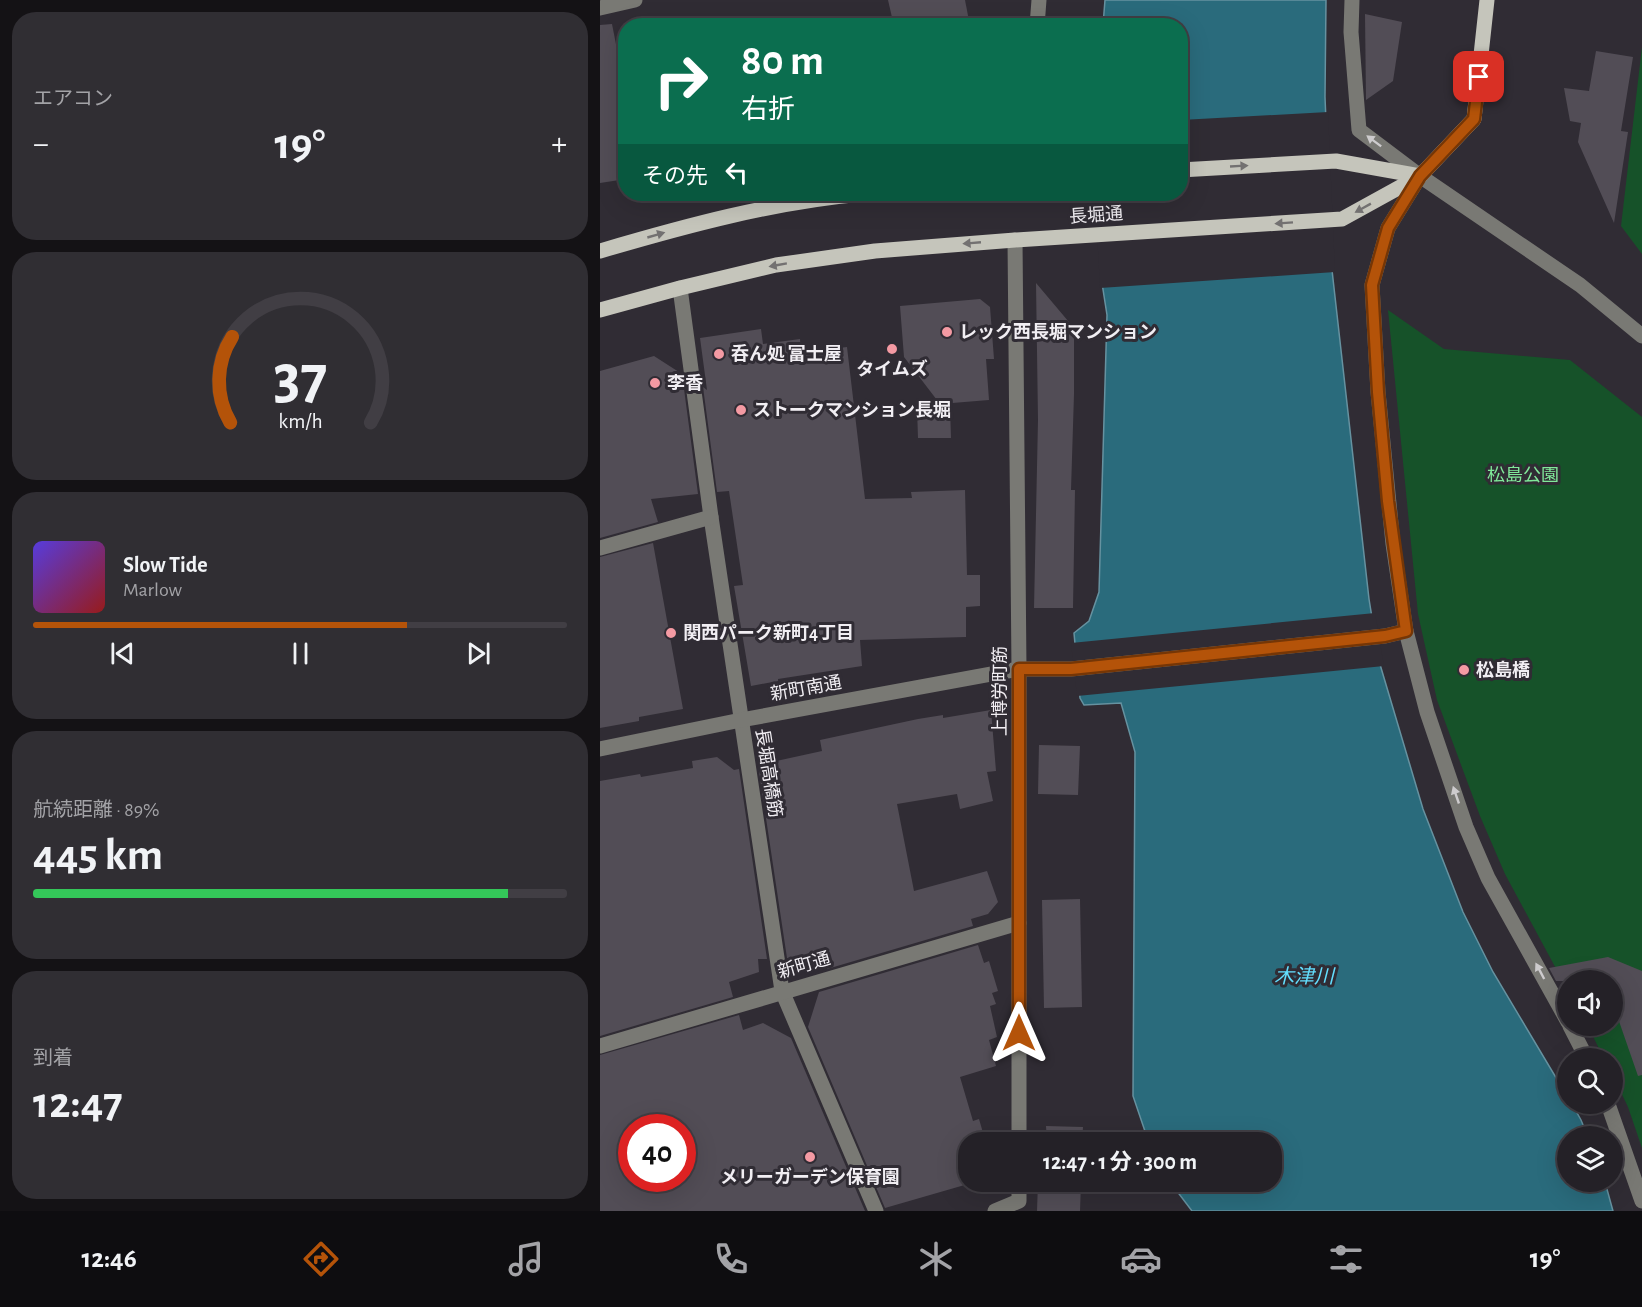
<!DOCTYPE html>
<html lang="ja">
<head>
<meta charset="utf-8">
<style>
	:root { --surface:#242127; --page:#302e33; --text:#f1f3f6; --muted:#a3a3a7; --line:#413e44; --accent:#b45309 }
	body { margin:0; font-family:"Alegreya Sans","Noto Sans JP",sans-serif; background:var(--page); color:var(--text); height:100vh; display:flex; flex-direction:column; font-size:22px; white-space:nowrap }
	* { box-sizing:border-box; margin:0 }
	p { font-size:20px; color:var(--muted) }
	.icon { flex:none; width:33px; height:33px; fill:none; stroke:currentColor; stroke-width:2; stroke-linecap:round; stroke-linejoin:round }
	.map { position:relative; flex:1; overflow:hidden }
	.details { display:flex; flex-direction:column; gap:12px; padding:12px; background:#141215; width:600px }
	.details>* { flex:none }
	.guide { position:absolute; left:18px; top:18px; width:570px; height:183px; border-radius:24px; box-shadow:0 6px 24px #0002,0 0 0 2px var(--line); background:#0b6e4f; color:#fff; overflow:hidden }
	.buttons { position:absolute; left:957px; top:970px; display:grid; gap:12px }
	.buttons a { display:grid; place-items:center; width:66px; height:66px; border-radius:50%; background:var(--surface); box-shadow:0 6px 24px #0002,0 0 0 2px var(--line); font-size:30px }
	.speed { position:absolute; left:18px; top:1114px; display:flex; gap:12px; font-size:30px; font-weight:700; text-align:center }
	.speed>* { display:grid; place-content:center; width:78px; height:78px; border-radius:50%; background:var(--surface); box-shadow:0 6px 24px #0002,0 0 0 2px var(--line); line-height:1 }
	.speed .limit { border:9px solid #d22; background:#fff; color:#111 }
	.pin { position:absolute; display:grid; place-items:center; width:51px; height:51px; color:#fff; margin:-26px; border-radius:12px; box-shadow:0 3px 9px #0006 }
	.me { position:absolute; width:66px; margin:-33px; rotate:0deg; stroke-linejoin:round; filter:drop-shadow(0 0 4px #0008) }
	.turn { display:flex; align-items:center; gap:21px; height:126px; padding:0 24px; font-size:27px }
	.turn .icon { width:78px; height:78px; stroke-width:2.5 }
	.turn b { display:block; font-size:42px; line-height:51px }
	.then { display:flex; align-items:center; height:57px; padding:0 24px; background:#0003; gap:12px; font-size:22px }
	.big { font-size:45px; font-weight:700; line-height:1.1 }
	.details .card { flex:1; display:flex; flex-direction:column; justify-content:center; gap:9px; min-width:0; padding:0 21px; border-radius:24px; background:var(--page) }
	.details .dial { align-items:center; gap:0 }
	.dial svg { height:156px; overflow:visible; fill:none; stroke:var(--line); stroke-width:7; stroke-linecap:round; text-anchor:middle }
	.dial text { fill:var(--text); stroke:none }
	.song { display:flex; align-items:center; gap:18px }
	.cover { width:72px; height:72px; border-radius:9px; background:linear-gradient(135deg,hsl(250 70% 55%),hsl(0 70% 35%)) }
	.played { height:6px; border-radius:3px; background:linear-gradient(90deg,var(--accent) 70%,var(--line) 70%) }
	.keys { display:flex; justify-content:space-around; direction:ltr }
	.heat { display:flex; justify-content:space-between; align-items:center; font-size:33px; direction:ltr }
	.charge { height:9px; border-radius:4px; background:linear-gradient(90deg,#34c759 89%,var(--line) 0) }
	.trip { position:absolute; left:358px; top:1132px; width:324px; height:60px; border-radius:24px; background:var(--surface); box-shadow:0 6px 24px #0002,0 0 0 2px var(--line); font-weight:700; line-height:60px; text-align:center }
	.tabs { display:flex; height:96px; justify-content:space-around; align-items:center; background:#0e0d10; color:var(--muted) }
	.tabs .icon { width:42px; height:42px }
	.tabs .on { color:var(--accent) }
	.tabs b { font-size:27px; color:var(--text) }
	main { display:flex; flex:1; min-height:0 }
	.map>svg:first-child { display:block }
	.green { fill:#165229 }
	.water { fill:#2a6b7c; stroke:#6692a0; stroke-width:1.5 }
	.pier { fill:#302c34 }
	.building { fill:#524d56; fill-rule:evenodd }
	.lines { fill:none; stroke-linecap:round; stroke-linejoin:round }
	.minor { stroke:#797974; stroke-width:15 }
	.major { stroke:#c5c5bb; stroke-width:15 }
	.oneway { fill:#cdcbcd }
	.oneway2 { fill:#737171 }
	.route-casing { stroke:#753606; stroke-width:15 }
	.route { stroke:#b45309; stroke-width:10 }
	.poi-dot { fill:#f49aa3; stroke:#302c34; stroke-width:2 }
	.labels { text-anchor:middle; stroke-width:6; stroke-linejoin:round; paint-order:stroke }
	.street-label { font-size:18px; fill:#f1eef3; stroke:#302c34 }
	.poi-label { font-size:18px; font-weight:bold; fill:#f1eef3; stroke:#302c34; text-anchor:start }
	.park-label { font-size:18px; fill:#81e99a; stroke:#302c34 }
	.water-label { font-size:20px; font-style:italic; fill:#63defe; stroke:#302c34 }
</style>
</head>
<body>
<main>
<section class="details">
<div class="card"><p>エアコン</p>
<div class="heat"><a>−</a><b class="big">19°</b><a>+</a></div>
</div>
<div class="card dial"><svg viewBox="0 0 100 80">
<path d="M14 69A42 42 0 1 1 86 69"/>
<path d="M14 69A42 42 0 0 1 15 25" stroke="#b45309"/>
<text x="50" y="56" font-size="32" font-weight="700">37</text>
<text x="50" y="72" font-size="11">km/h</text>
</svg></div>
<div class="card">
<div class="song"><i class="cover"></i><div><b>Slow Tide</b><p>Marlow</p></div></div>
<div class="played"></div>
<div class="keys"><svg class="icon" aria-label="previous" viewBox="0 0 24 24"><path d="M18 5L8 12l10 7zM5 5v14"/></svg><svg class="icon" aria-label="pause" viewBox="0 0 24 24"><path d="M8 5v14M16 5v14"/></svg><svg class="icon" aria-label="next" viewBox="0 0 24 24"><path d="M6 5l10 7-10 7zM19 5v14"/></svg></div>
</div>
<div class="card"><p>航続距離 · 89%</p><b class="big">445 km</b><div class="charge"></div></div>
<div class="card"><p>到着</p><b class="big">12:47</b></div>
</section>
<div class="map">
<svg width="1042" height="1211" viewBox="0 0 1042 1211">
	<rect width="100%" height="100%" fill="#302c34"/>
	<g class="green">
		<polygon points="1042,47 1042,254 1021,226"/>
		<polygon points="788,310 844,349 970,360 1042,417 1042,1148 1028,1107 1013,1076 1012,1059 1004,1059 988,1026 1012,1026 1012,981 968,981 967,989 905,874 880,816 837,700 818,614"/>
	</g>
	<polygon class="water" points="505,0 726,0 725,97 732,270 769,599 779,661 823,809 863,912 893,972 967,1096 968,1104 972,1104 981,1120 988,1137 968,1137 968,1182 1005,1182 1013,1211 592,1211 570,1182 672,1182 672,1143 549,1143 533,1096 535,752 521,703 484,705 480,698 474,633 489,621 499,592 507,315 502,283 580,194 580,26 503,25"/>
	<g class="pier">
		<polygon points="728,112 735,272 500,288 495,194 580,194 581,120"/>
		<polygon points="775,613 784,666 477,696 471,643"/>
	</g>
	<g class="building">
		<polygon points="288,0 365,0 370,26 294,26"/>
		<polygon points="765,14 802,22 793,81 766,100"/>
		<polygon points="12,24 26,95 26,179 0,183 0,25"/>
		<polygon points="996,51 1033,57 1021,131 1028,132 1014,223 978,142 981,123 970,121 964,88 989,91"/>
		<polygon points="436,283 474,328 474,394 471,490 475,490 473,608 434,608 438,420"/>
		<polygon points="380,299 390,307 394,359 386,359 389,400 340,404 304,357 300,306"/>
		<polygon points="161,329 163,344 200,339 201,353 247,347 265,499 312,498 311,492 365,490 367,575 380,575 380,606 366,607 366,637 260,640 262,666 178,679 178,681 151,686 134,586 143,585 129,491 117,492 103,387 107,390 100,338"/>
		<polygon points="54,356 82,374 98,494 51,499 58,522 0,538 0,371"/>
		<polygon points="350,407 351,438 318,438 317,408"/>
		<polygon points="53,543 83,709 39,717 39,721 0,728 0,557"/>
		<polygon points="391,710 396,771 387,772 393,801 360,809 357,794 297,804 314,891 387,871 398,902 388,914 371,919 373,926 227,969 229,961 206,968 204,958 187,958 158,765 222,751 220,740 318,719 343,715 343,718"/>
		<polygon points="439,745 480,746 478,795 438,794"/>
		<polygon points="117,757 134,770 139,769 167,959 158,959 159,972 129,982 133,997 0,1036 0,781 40,774 41,777 93,768 92,761"/>
		<polygon points="480,899 482,1007 444,1008 442,900"/>
		<polygon points="378,945 384,963 389,961 398,991 392,993 396,1004 390,1006 397,1037 389,1040 396,1066 360,1077 373,1121 379,1119 386,1143 369,1143 369,1182 375,1182 285,1208 208,1027 219,992"/>
		<polygon points="1008,957 1042,971 1042,1075 1038,1076 1012,1001 1012,981 956,981 949,968"/>
		<path d="M 139,1015 L 143,1030 L 163,1023 L 191,1038 L 265,1211 L 0,1211 L 0,1055 ZM 82,1122 L 82,1179 L 32,1179 L 32,1128 L 63,1128 Z"/>
		<polygon points="446,1126 483,1127 482,1143 447,1143"/>
		<polygon points="438,1182 481,1182 480,1211 437,1211"/>
	</g>
	<g class="lines">
		<g class="minor">
			<polyline points="752,0 751,32 759,130 820,176 980,285 1042,336"/>
			<polyline points="0,8 35,0"/>
			<polyline points="437,26 439,0"/>
			<polyline points="820,176 788,228 772,285 778,392 793,544 806,631 827,712 866,827 888,878 968,1022"/>
			<polyline points="415,240 419,669 419,1143"/>
			<polyline points="80,288 111,517 182,991 276,1211"/>
			<polyline points="0,548 111,517"/>
			<polyline points="0,749 141,720 419,669 471,669 785,636 806,631"/>
			<polyline points="970,1026 987,1059"/>
			<polyline points="0,1046 419,923"/>
			<polyline points="1008,1104 1042,1201"/>
			<polyline points="395,1211 419,1201 419,1182"/>
		</g>
		<g class="major">
			<polyline points="580,170 736,161 820,176"/>
			<path d="M 0,251 C 85,226 173,202 262,194"/>
			<polyline points="0,310 80,288 176,265 275,251 415,240 742,219 820,176 874,119 887,0"/>
		</g>
	</g>
	<defs><path id="oneway-solid" d="M-6-.8H1V-3.2L6.5 0L1 3.2V.8H-6Z" transform="scale(1.5)"/></defs>
	<g class="oneway">
		<use href="#oneway-solid" transform="translate(774 141) rotate(-143)"/>
		<use href="#oneway-solid" transform="translate(856 795) rotate(-109)"/>
		<use href="#oneway-solid" transform="translate(940 971) rotate(-118)"/>
	</g>
	<g class="oneway2">
		<use href="#oneway-solid" transform="translate(639 166) rotate(-3)"/>
		<use href="#oneway-solid" transform="translate(763 208) rotate(151)"/>
		<use href="#oneway-solid" transform="translate(684 223) rotate(176)"/>
		<use href="#oneway-solid" transform="translate(56 235) rotate(-16)"/>
		<use href="#oneway-solid" transform="translate(372 243) rotate(175)"/>
		<use href="#oneway-solid" transform="translate(178 265) rotate(170)"/>
	</g>
	<g class="lines">
		<g class="route-casing">
			<polyline id="route" points="419,1033 419,669 471,669 785,636 806,631 788,501 778,392 772,285 788,228 820,176 874,119 879,77"/>
		</g>
		<use href="#route" class="route"/>
	</g>
	<g class="poi-dot">
		<circle cx="347" cy="332" r="6"/>
		<circle cx="292" cy="349" r="6"/>
		<circle cx="119" cy="354" r="6"/>
		<circle cx="55" cy="383" r="6"/>
		<circle cx="141" cy="410" r="6"/>
		<circle cx="71" cy="633" r="6"/>
		<circle cx="864" cy="670" r="6"/>
		<circle cx="210" cy="1157" r="6"/>
	</g>
	<g class="labels">
		<g class="street-label">
			<text transform="translate(496 215) rotate(-4)" y="6">長堀通</text>
			<text transform="translate(206 688) rotate(-10)" y="6">新町南通</text>
			<text transform="translate(400 691) rotate(-90)" y="6">上博労町筋</text>
			<text transform="translate(169 773) rotate(81)" y="6">長堀高橋筋</text>
			<text transform="translate(204 965) rotate(-16)" y="6">新町通</text>
		</g>
		<g class="poi-label">
			<text x="359" y="338">レック西長堀マンション</text>
			<text x="131" y="360">呑ん処 富士屋</text>
			<text x="292" y="375" text-anchor="middle">タイムズ</text>
			<text x="67" y="389">李香</text>
			<text x="153" y="416">ストークマンション長堀</text>
			<text x="83" y="639">関西パーク新町4丁目</text>
			<text x="876" y="676">松島橋</text>
			<text x="210" y="1183" text-anchor="middle">メリーガーデン保育園</text>
		</g>
		<g class="park-label">
			<text x="923" y="481">松島公園</text>
		</g>
		<g class="water-label">
			<text x="704" y="983">木津川</text>
		</g>
	</g>
</svg>
<div class="buttons">
<a><svg class="icon" aria-label="sound" viewBox="0 0 24 24"><path d="M4 9h4l5-4v14l-5-4H4zM17 9q2 3 0 6"/></svg></a>
<a><svg class="icon" aria-label="search" viewBox="0 0 24 24"><circle cx="10" cy="10" r="6"/><path d="M15 15l6 6"/></svg></a>
<a><svg class="icon" aria-label="layers" viewBox="0 0 24 24"><path d="M12 4l9 5-9 5-9-5zM3 14l9 5 9-5"/></svg></a>
</div>
<div class="speed"><div class="limit">40</div></div>
<div class="pin" style="left:879px;top:77px;background:#d93025"><svg class="icon" aria-label="arrive" viewBox="0 0 24 24"><path d="M6 21V4h12l-3 4 3 4H6"/></svg></div>
<svg class="me" style="left:419px;top:1033px" viewBox="-20 -20 40 40"><path d="M0-17L14 15 0 8-14 15z" fill="#b45309" stroke="#fff" stroke-width="4"/></svg>
<div class="trip">12:47 · 1 分 · 300 m</div>
<div class="guide">
<div class="turn"><svg class="icon" aria-label="right" viewBox="0 0 24 24"><path d="M7 20v-9h11M14 6l5 5-5 5"/></svg><div><b>80 m</b>右折</div></div>
<div class="then">その先<svg class="icon" aria-label="left" viewBox="0 0 24 24"><path d="M17 20v-9H6M10 6l-5 5 5 5"/></svg></div>
</div>
</div>
</main>
<nav class="tabs">
<b>12:46</b>
<svg class="icon on" aria-label="directions" viewBox="0 0 24 24"><path d="M12 3l9 9-9 9-9-9zM9 14v-3h6M13 9l2 2-2 2"/></svg>
<svg class="icon" aria-label="music" viewBox="0 0 24 24"><path d="M9 18V5l10-2v13"/><circle cx="6" cy="18" r="3"/><circle cx="16" cy="16" r="3"/></svg>
<svg class="icon" aria-label="phone" viewBox="0 0 24 24"><path d="M5 4h4l2 5-3 2q2 4 5 5l2-3 5 2v4C11 20 4 13 5 4z"/></svg>
<svg class="icon" aria-label="climate" viewBox="0 0 24 24"><path d="M12 3v18M4 7l16 10M4 17L20 7"/></svg>
<svg class="icon" aria-label="car" viewBox="0 0 24 24"><path d="M5 17H2v-5l4-1 3-4h7l3 4 3 1v5h-3M9 17h6M6 11h13"/><circle cx="7" cy="17" r="2"/><circle cx="17" cy="17" r="2"/></svg>
<svg class="icon" aria-label="filters" viewBox="0 0 24 24"><path d="M4 7h16M4 17h16"/><circle cx="9" cy="7" r="2"/><circle cx="15" cy="17" r="2"/></svg>
<b>19°</b>
</nav>
</body>
</html>
